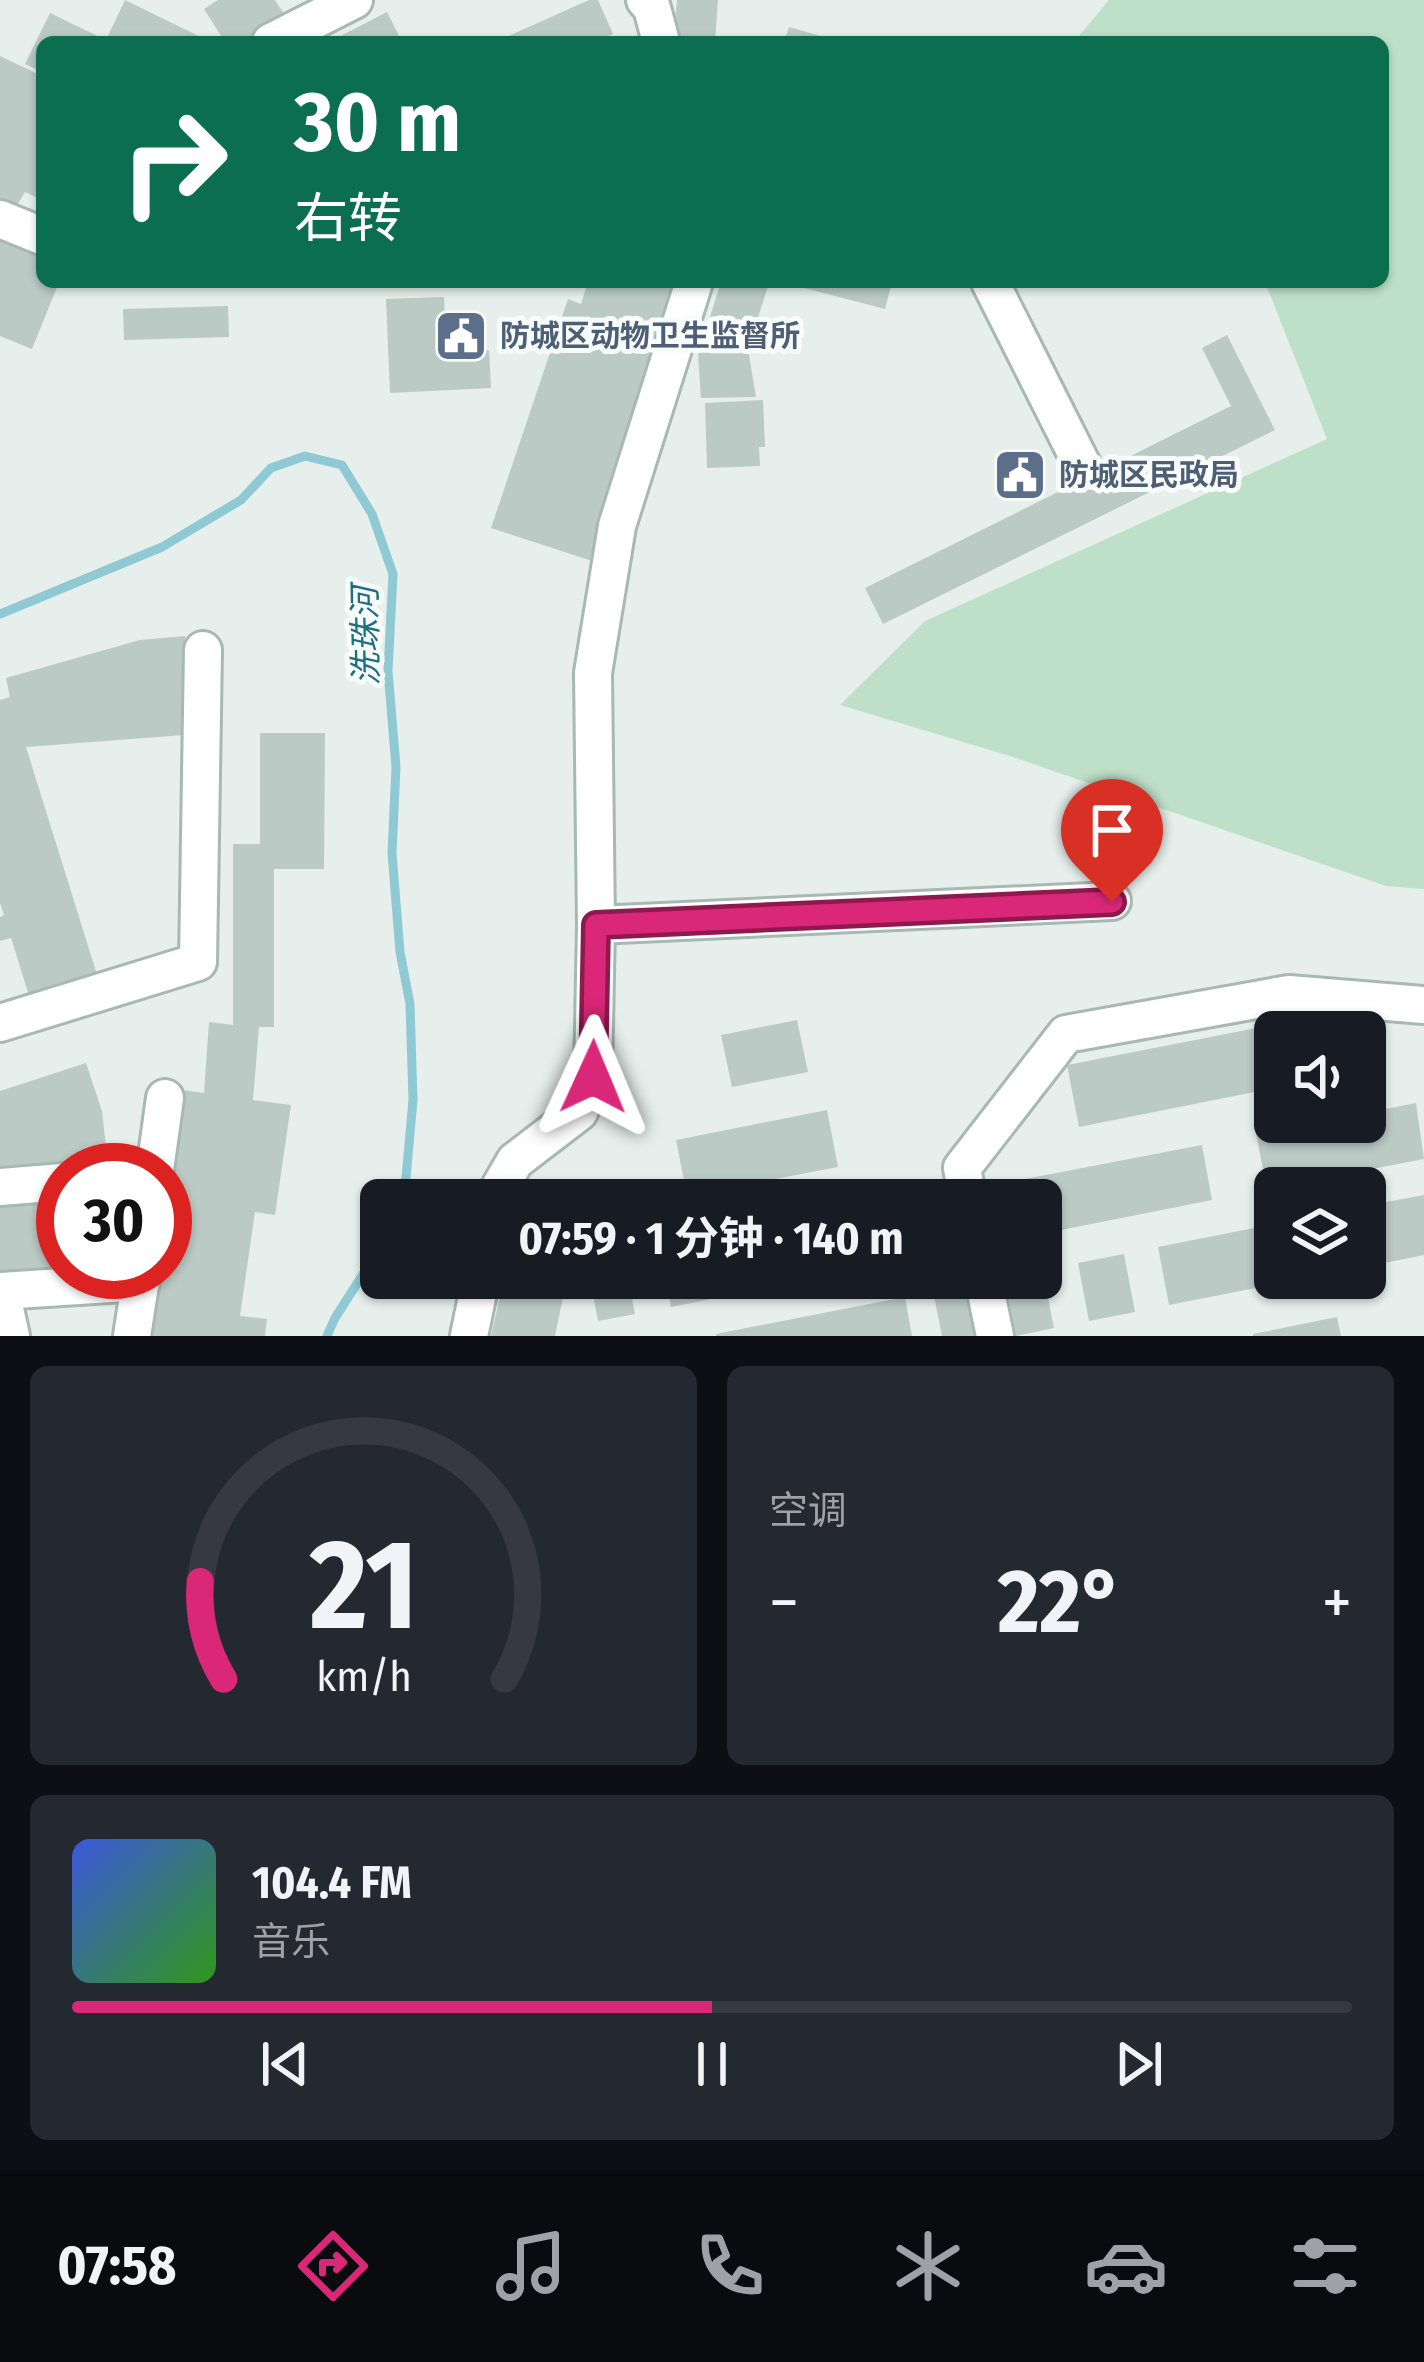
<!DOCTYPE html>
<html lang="zh">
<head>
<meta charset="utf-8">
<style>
	:root { --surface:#171b24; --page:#242831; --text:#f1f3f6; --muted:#9ea1a6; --line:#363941; --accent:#db2777 }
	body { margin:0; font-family:"Fira Sans Condensed","Noto Sans SC",sans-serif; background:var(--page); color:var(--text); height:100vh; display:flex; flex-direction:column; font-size:45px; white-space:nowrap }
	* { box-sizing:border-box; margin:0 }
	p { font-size:39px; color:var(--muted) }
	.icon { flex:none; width:66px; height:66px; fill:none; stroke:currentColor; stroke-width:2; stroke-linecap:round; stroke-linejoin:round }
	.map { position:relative; height:1336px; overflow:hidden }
	.sheet { display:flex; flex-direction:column; gap:30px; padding:30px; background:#0d0f14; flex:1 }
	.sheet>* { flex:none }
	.guide { position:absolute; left:36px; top:36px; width:1353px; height:252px; border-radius:18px; box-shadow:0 3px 9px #0004; background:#0b6e4f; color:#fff; overflow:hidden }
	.buttons { position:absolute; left:1254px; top:1011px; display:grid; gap:24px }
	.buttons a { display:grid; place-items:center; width:132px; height:132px; border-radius:18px; background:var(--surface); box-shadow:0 3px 9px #0004; font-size:60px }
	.speed { position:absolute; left:36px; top:1143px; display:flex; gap:24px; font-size:60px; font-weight:700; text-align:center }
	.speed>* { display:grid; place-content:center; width:156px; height:156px; border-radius:50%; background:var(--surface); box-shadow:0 3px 9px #0004; line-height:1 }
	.speed .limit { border:18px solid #d22; background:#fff; color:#111 }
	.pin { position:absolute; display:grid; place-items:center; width:102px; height:102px; color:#fff; margin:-123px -51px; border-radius:50% 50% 50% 0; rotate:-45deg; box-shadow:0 0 12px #0007 }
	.pin .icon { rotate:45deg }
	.me { position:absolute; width:132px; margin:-66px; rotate:1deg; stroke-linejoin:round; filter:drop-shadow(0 0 9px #0008) }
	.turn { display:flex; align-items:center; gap:42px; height:252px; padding:0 60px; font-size:54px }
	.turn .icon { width:156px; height:156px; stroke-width:2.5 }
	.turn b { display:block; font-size:84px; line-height:102px }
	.big { font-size:90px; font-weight:700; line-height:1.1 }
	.sheet .widget { flex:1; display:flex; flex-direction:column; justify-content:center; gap:18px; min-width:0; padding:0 42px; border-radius:18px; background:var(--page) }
	.sheet .dial { align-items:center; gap:0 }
	.dial svg { height:312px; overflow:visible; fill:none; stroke:var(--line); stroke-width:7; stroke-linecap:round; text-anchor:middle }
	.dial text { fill:var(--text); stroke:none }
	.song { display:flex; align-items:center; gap:36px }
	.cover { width:144px; height:144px; border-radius:18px; background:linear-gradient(135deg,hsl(230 70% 55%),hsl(110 70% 35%)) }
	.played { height:12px; border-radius:6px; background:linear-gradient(90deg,var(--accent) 50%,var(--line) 50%) }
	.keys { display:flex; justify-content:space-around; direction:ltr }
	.heat { display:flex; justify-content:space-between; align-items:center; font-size:66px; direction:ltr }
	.sheet .tiles { flex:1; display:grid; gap:30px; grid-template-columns:1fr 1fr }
	.widget:last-child { grid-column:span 2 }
	.trip { position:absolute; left:360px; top:1179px; width:702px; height:120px; border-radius:18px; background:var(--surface); box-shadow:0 3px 9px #0004; font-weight:700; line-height:120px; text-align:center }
	.dock { display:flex; height:192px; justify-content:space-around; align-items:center; background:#090b0e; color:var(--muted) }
	.dock .icon { width:84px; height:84px }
	.dock .selected { color:var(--accent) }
	.dock b { font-size:54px; color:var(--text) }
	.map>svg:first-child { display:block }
	.green { fill:#bfe0c8 }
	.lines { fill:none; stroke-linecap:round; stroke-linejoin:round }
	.stream { stroke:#8ec9d4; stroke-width:9 }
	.building { fill:#bbcac4 }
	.minor-casing { stroke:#a8b8b2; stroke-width:42 }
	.minor { stroke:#fff; stroke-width:36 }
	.route-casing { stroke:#8e194d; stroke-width:30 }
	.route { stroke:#db2777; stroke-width:21 }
	.labels { text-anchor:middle; stroke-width:10; stroke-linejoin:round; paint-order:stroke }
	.service-label { font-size:30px; font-weight:bold; fill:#4e5e75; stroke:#f7fbf9; text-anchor:start }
	.water-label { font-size:33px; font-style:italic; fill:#1c6f80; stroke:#f7fbf9 }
</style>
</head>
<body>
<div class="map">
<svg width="1424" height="1336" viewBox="0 0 1424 1336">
	<rect width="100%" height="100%" fill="#e6efeb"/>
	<polygon class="green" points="1109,0 1424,0 1424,889 1386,886 1010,756 840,705 925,621 1327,439 1265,282 1383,282 1383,42 1074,42"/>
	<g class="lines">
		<g class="stream">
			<polyline points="0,614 162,547 241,500 271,468 305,456 342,465 372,514 393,574 388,671 396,767 392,853 400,952 410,1004 413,1100 406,1178 398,1200"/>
			<polyline points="327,1336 335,1318 381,1246"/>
		</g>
	</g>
	<g class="building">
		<polygon points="125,0 211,42 42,42 42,72 25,64 50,13 106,40"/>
		<polygon points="218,0 275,0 286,17 247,42 225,42 204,9"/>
		<polygon points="589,0 598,0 613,34 596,42 495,42"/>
		<polygon points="677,0 718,0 715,42 673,42"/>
		<polygon points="387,12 402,42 329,42"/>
		<polygon points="789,27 838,41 838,42 784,42"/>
		<polygon points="0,56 42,76 42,200 25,192 12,214 0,209"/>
		<polygon points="0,231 42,248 42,282 59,282 32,349 0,336"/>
		<polygon points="588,282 678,282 614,471 624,475 595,562 491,528 568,299 581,304"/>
		<polygon points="721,282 754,282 768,286 748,349 756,397 701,398 698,355"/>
		<polygon points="781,282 892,282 885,309"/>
		<polygon points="444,297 446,352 489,350 491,388 390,393 386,299"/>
		<polygon points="228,306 229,337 124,340 123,309"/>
		<polygon points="1227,335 1275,430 883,624 865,588 1231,406 1202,348"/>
		<polygon points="763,400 765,447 759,447 760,466 707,468 705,403"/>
		<polygon points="185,636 184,735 26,747 99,981 31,1002 11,938 0,941 0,917 4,915 0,903 0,700 10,697 6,678 140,640"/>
		<polygon points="260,733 325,733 324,869 274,869 274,1027 259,1027 253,1100 291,1105 275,1215 255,1212 240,1316 267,1319 265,1336 138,1336 148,1272 165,1272 165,1170 174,1089 204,1093 209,1022 233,1025 233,844 260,844"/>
		<polygon points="1354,1009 1358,1032 1275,1032 1275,1088 1079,1127 1067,1065"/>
		<polygon points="797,1020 808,1072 732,1087 721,1035"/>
		<polygon points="86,1063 102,1111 108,1166 0,1179 0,1091"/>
		<polygon points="1416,1103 1424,1159 1267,1189 1256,1134 1318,1122 1365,1122 1365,1113"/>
		<polygon points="827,1110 838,1167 687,1196 676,1140"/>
		<polygon points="1202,1145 1212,1200 1041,1234 1041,1200 1013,1200 1010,1182"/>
		<polygon points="63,1192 63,1275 0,1279 0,1196"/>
		<polygon points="1424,1195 1424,1255 1365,1267 1365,1206"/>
		<polygon points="1275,1224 1275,1278 1296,1280 1169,1305 1158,1247"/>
		<polygon points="1124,1254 1135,1312 1089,1321 1078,1263"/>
		<polygon points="504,1278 567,1278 555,1336 491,1336"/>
		<polygon points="590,1278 628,1278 635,1314 598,1321"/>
		<polygon points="666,1278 787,1278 788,1284 671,1307"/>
		<polygon points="1005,1278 1044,1278 1054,1328 1016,1336"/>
		<polygon points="964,1285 974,1336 942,1336 933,1291"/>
		<polygon points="905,1297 912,1336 716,1336 716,1334"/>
		<polygon points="1337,1317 1341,1336 1253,1336 1253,1334"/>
	</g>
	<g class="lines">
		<g class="minor-casing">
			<g id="minor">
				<polyline points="645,0 652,8 661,42"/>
				<polyline points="271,42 354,0"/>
				<polyline points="0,219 42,236"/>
				<polyline points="990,282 1082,465"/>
				<polyline points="596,925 1112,901"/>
				<polyline points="0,1023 198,962 203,650"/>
				<polyline points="155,1170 165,1098"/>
				<polyline points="0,1187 63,1182"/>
				<polyline points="497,1200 500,1187 515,1161 579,1112 593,1077 596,925 593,673 617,526 694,282"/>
				<polyline points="968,1200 962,1168 1066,1034 1289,994 1424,1005"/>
				<polyline points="983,1278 995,1336"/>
				<polyline points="0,1291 141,1282"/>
				<polyline points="1,1291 11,1336"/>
				<polyline points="132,1336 142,1272"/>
				<polyline points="469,1336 481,1278"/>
			</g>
		</g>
		<use href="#minor" class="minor"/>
	</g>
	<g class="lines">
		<g class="route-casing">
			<polyline id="route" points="593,1077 596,925 1112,902"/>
		</g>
		<use href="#route" class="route"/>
	</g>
	<defs>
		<g id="civic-square" transform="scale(2.7)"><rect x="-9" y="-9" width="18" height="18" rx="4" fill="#5c6f8a" stroke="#f7fbf9"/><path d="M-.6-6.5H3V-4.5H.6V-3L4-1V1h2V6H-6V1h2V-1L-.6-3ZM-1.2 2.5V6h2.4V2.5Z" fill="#fff"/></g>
	</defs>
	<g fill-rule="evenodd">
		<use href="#civic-square" x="461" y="336"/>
		<use href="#civic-square" x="1020" y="475"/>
	</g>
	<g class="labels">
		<g class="service-label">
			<text x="500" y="346">防城区动物卫生监督所</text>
			<text x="1059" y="485">防城区民政局</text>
		</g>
		<g class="water-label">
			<text transform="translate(365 636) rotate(-91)" y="12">洗珠河</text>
		</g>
	</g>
</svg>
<div class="buttons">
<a><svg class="icon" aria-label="sound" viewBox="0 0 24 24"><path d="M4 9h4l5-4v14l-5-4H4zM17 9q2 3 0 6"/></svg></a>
<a><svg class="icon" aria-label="layers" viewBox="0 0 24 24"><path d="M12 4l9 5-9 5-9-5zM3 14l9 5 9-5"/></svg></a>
</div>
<div class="speed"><div class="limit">30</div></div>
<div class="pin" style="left:1112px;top:902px;background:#d93025"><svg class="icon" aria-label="arrive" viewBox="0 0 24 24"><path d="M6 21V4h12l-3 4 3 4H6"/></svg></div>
<svg class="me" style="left:593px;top:1077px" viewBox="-20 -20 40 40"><path d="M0-17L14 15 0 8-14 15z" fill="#db2777" stroke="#fff" stroke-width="4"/></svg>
<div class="trip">07:59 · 1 分钟 · 140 m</div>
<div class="guide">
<div class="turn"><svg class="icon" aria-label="right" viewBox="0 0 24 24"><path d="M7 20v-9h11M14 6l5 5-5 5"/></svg><div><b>30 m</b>右转</div></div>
</div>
</div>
<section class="sheet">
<div class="tiles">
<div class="widget dial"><svg viewBox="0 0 100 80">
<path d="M14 69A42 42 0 1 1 86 69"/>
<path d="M14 69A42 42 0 0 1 8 44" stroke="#db2777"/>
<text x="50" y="56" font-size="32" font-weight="700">21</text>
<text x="50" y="72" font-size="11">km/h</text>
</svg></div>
<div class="widget"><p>空调</p>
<div class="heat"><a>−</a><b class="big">22°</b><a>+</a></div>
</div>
<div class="widget">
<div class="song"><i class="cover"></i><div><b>104.4 FM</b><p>音乐</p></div></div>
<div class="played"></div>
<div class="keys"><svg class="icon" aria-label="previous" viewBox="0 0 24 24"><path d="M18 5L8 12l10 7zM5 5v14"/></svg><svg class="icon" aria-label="pause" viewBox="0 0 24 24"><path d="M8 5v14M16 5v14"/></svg><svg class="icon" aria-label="next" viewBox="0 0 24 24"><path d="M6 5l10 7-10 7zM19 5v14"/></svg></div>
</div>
</div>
</section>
<nav class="dock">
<b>07:58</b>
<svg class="icon selected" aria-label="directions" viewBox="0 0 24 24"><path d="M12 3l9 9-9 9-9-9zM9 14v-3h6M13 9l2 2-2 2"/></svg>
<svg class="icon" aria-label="music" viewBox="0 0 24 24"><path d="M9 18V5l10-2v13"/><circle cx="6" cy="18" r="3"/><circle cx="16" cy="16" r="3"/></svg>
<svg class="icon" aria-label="phone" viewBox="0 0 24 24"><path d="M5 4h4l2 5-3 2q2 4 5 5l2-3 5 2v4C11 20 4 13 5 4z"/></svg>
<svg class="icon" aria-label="climate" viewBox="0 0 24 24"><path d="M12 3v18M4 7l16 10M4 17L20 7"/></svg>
<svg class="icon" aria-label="car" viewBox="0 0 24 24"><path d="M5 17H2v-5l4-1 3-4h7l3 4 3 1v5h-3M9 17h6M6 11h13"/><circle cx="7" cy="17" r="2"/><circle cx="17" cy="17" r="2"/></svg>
<svg class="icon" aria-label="filters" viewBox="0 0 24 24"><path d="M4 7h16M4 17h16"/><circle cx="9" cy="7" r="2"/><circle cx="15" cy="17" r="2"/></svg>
</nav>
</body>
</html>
